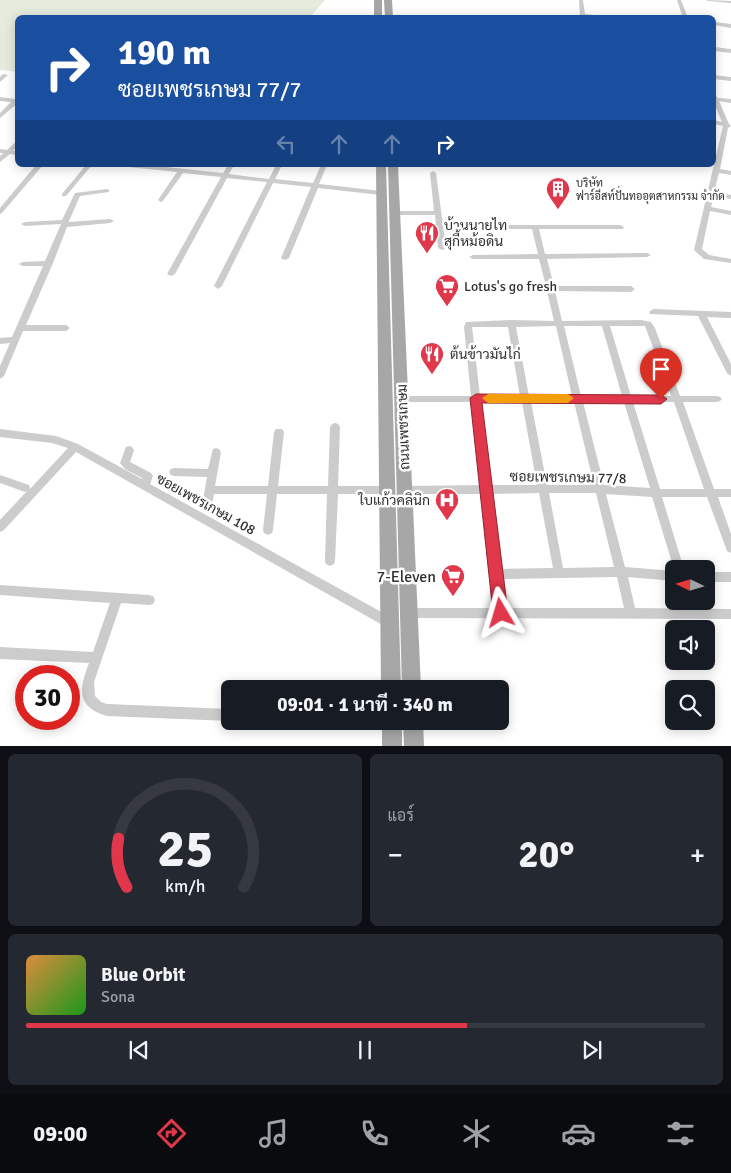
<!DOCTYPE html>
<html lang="th">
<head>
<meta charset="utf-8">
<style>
	:root { --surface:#171b24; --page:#242831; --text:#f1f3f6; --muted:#9ea1a6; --line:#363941; --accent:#e0374b }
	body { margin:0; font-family:Signika,Sarabun,sans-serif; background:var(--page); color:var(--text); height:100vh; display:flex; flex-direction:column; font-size:19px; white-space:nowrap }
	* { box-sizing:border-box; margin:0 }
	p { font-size:16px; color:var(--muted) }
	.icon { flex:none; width:28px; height:28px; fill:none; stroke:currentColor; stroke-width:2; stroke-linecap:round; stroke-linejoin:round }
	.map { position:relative; height:746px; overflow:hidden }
	.details { display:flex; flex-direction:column; gap:8px; padding:8px; background:#0d0f14; flex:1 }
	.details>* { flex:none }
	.hud { position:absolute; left:15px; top:15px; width:701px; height:152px; border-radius:8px; box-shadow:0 2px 12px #0003; background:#1a4fa0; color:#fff; overflow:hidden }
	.needle { width:32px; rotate:275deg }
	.fabs { position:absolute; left:665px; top:560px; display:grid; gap:10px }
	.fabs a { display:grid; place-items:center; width:50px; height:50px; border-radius:8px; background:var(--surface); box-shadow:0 2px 12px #0003; font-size:25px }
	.speed { position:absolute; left:15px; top:665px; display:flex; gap:10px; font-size:25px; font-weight:700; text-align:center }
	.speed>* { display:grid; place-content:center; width:65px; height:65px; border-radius:50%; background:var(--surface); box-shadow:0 2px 12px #0003; line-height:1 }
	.speed .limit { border:8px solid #d22; background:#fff; color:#111 }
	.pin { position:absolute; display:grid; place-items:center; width:42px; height:42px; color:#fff; margin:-51px -21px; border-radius:50% 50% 50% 0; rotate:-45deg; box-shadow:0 0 5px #0007 }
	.pin .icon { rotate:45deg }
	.me { position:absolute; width:55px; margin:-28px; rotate:353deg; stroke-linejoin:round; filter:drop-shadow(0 0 4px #0008) }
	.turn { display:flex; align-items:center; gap:18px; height:105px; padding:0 20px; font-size:22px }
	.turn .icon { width:65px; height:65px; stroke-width:2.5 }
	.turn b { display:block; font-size:35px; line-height:42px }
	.lanes { display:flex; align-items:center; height:48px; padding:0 20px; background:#0003; justify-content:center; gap:25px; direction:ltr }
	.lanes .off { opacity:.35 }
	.big { font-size:38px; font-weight:700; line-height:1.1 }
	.details .widget { flex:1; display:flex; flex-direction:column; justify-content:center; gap:8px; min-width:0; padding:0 18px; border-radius:8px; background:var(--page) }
	.details .dial { align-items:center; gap:0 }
	.dial svg { height:130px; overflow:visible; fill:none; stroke:var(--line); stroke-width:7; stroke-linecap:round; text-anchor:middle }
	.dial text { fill:var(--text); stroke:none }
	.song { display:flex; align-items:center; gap:15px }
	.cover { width:60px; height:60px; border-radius:8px; background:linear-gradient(135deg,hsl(30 70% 55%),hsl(120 70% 35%)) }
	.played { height:5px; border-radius:2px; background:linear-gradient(90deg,var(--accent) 65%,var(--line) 65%) }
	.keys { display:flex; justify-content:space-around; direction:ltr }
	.heat { display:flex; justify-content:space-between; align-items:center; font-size:28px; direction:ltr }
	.details .tiles { flex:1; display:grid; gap:8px; grid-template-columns:1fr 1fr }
	.widget:last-child { grid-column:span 2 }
	.trip { position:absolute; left:221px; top:680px; width:288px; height:50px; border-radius:8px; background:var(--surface); box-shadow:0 2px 12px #0003; font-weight:700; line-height:50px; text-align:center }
	.menu { display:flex; height:80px; justify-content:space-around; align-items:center; background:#090b0e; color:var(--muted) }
	.menu .icon { width:35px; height:35px }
	.menu .active { color:var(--accent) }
	.menu b { font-size:22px; color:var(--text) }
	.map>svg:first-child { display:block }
	.green { fill:#e6ecdd }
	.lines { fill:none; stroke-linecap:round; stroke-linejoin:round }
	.street { fill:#ccc; fill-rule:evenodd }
	.primary { fill:#a7a7a7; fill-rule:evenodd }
	.route { fill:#e0374b; stroke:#922431 }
	.slow { fill:#f59e0b }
	.labels { text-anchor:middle; stroke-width:5; stroke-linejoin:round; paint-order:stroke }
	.far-poi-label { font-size:11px; fill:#2f2f2f; stroke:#fff; text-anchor:start }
	.poi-label { font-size:14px; fill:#2f2f2f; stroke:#fff; text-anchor:start }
	.street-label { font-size:14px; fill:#2f2f2f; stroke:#fff }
	.near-poi-label { font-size:16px; fill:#2f2f2f; stroke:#fff; text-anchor:end }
</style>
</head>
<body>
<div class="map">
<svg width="731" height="746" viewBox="0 0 731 746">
	<rect width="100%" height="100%" fill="#fff"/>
	<polygon class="green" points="0,0 325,0 310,17 18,18 17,72 0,70"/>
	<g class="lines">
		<g class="street">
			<polygon points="579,0 583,0 585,14 624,18 580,18"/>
			<polygon points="677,0 681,0 688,18 683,18"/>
			<polygon points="706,0 731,1 731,3 708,1"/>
			<polygon points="714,22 731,24 731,28 714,25"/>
			<polygon points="714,47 731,49 731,53 714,51"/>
			<polygon points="3,74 8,75 0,82 0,77"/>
			<polygon points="714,75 731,77 731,81 714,79"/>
			<polygon points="714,94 718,98 731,99 731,103 719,101 729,124 731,126 728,128 720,169 731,171 731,175 719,173 714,192 731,195 731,199 714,196 711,207 731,211 731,215 710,211 702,249 709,255 731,259 731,263 704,259 694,250 723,126 714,124 714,120 722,122 714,103"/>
			<polygon points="0,97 15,99 18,97 18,103 0,118 0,113 11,102 0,101"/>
			<polygon points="18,140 18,146 13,151 18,151 18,155 10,154 0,162 0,156 3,153 0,153 0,149 7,150"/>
			<polygon points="36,165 43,165 2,213 0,214 0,208"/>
			<polygon points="86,165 92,165 66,196 62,196 62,194"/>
			<polygon points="126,165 147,165 223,173 228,165 234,165 229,174 269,179 276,165 282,165 275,179 313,183 321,165 327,165 319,184 381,191 384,193 381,195 318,188 289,258 285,260 281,258 311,187 273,183 222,286 218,289 214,286 267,182 227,178 175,274 171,276 167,274 221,177 183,173 163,201 161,202 158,200 177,172 129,167"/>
			<polygon points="433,171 436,173 446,248 442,250 438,248 435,215 395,215 391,213 395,211 434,211 430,173"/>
			<polygon points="107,189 109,190 109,192 80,196 69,221 69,222 110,219 114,221 110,223 67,227 53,263 26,325 66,325 70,328 66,331 23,331 4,376 0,379 0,366 10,343 0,344 0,338 12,337 43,266 23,266 19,264 23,262 45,261 61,224 25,226 21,224 25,222 62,220 75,193"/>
			<path d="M 479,225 L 620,225 L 624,227 L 623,229 L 539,229 L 545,254 L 647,253 L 651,255 L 647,257 L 547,259 L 554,286 L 631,286 L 635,289 L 631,292 L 555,291 L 562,321 L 641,320 L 651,322 L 655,328 L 680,396 L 717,396 L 720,397 L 722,399 L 720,401 L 717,402 L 683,402 L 714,489 L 731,489 L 731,497 L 718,497 L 731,534 L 731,553 L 727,551 L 726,548 L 707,497 L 662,497 L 684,569 L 674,569 L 652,497 L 606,494 L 625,567 L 674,571 L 674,581 L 628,577 L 635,608 L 731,609 L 731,619 L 409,618 L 405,617 L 403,613 L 405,609 L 409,608 L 495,608 L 482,494 L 406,494 L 402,493 L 401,490 L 402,487 L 406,486 L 481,485 L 472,402 L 402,402 L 399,401 L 397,399 L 399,397 L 402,396 L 471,396 L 464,327 L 466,322 L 511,320 L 554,321 L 547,291 L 495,291 L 491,288 L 495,285 L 546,286 L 539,259 L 473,259 L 469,257 L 473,255 L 538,254 L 532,229 L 482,229 L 478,227 ZM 556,326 L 572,396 L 529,396 L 516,327 ZM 564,326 L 602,326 L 622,396 L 581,396 ZM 610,326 L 645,326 L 671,396 L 631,396 ZM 472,327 L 508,327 L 520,396 L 480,396 ZM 481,402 L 522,402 L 537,485 L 491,485 ZM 531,402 L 574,402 L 594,485 L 547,485 ZM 583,402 L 624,402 L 650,488 L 604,485 ZM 633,402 L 674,402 L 704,489 L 660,489 ZM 539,493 L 553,568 L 501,569 L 492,494 ZM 549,493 L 596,493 L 614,567 L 563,568 ZM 617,577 L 624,608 L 506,608 L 502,579 Z"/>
			<polygon points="653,309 731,312 731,318 707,317 731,364 731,376 727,373 698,316 650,314 649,312"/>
			<polygon points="335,423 338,424 340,427 338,486 387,486 391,487 392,490 391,493 387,494 338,494 335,561 334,564 330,566 326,564 325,561 327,494 277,494 273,530 272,533 268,535 264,533 263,530 267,494 214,494 211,509 207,510 203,509 202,506 207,477 174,476 171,475 169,472 171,469 174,468 208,469 213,449 216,448 219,449 221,452 215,486 268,486 274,432 276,429 282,429 284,432 278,486 328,486 330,427 332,424"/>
			<polygon points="0,429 56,436 78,444 142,479 142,478 125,469 120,463 126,447 129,446 132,447 134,450 130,462 151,473 153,476 150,484 394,619 396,623 394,627 390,628 386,627 76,452 4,530 0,532 0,520 27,491 25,492 0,483 0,475 29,485 30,489 68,448 52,443 0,437"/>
			<rect x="706" y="572" width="25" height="10"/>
			<path d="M 0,585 L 149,595 L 153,596 L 155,600 L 153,604 L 149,605 L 121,603 L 94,682 L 95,696 L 101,702 L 107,704 L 230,709 L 230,721 L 107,716 C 76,707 79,689 89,663 L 0,659 L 0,647 L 93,652 L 110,603 L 0,595 Z"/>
			<path d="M 363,721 L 398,721 L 398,722 L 396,726 C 388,730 373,729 365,725 Z"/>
		</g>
		<g class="primary">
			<rect x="374" y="0" width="8" height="18"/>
			<polygon points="384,0 392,0 393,18 385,18"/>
			<polygon points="376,165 386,165 401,689 381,689"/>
			<polygon points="388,165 398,165 421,689 402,689"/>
			<rect x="382" y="721" width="20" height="25"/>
			<polygon points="403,721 423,721 424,746 404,746"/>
		</g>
	</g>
	<polygon class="route" points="476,394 661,395 667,399 661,404 482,403 508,613 506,618 501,620 495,618 493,613 470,398"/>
	<polygon class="slow" points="488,394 568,394 574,398 568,403 488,403 482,398"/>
	<defs>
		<g id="building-pin" transform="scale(1.25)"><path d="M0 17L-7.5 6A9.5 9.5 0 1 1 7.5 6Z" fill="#e0374b" stroke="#fff"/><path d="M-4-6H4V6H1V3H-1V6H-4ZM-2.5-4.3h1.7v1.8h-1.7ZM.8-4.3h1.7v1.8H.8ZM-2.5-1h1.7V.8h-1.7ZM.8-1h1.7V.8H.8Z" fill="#fff"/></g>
		<g id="restaurant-pin" transform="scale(1.25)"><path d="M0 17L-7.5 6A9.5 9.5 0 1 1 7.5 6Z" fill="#e0374b" stroke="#fff"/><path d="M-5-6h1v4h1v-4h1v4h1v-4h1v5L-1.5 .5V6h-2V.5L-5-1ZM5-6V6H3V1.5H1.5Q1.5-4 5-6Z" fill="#fff"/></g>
		<g id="supermarket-pin" transform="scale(1.25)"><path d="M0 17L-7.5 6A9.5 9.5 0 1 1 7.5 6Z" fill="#e0374b" stroke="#fff"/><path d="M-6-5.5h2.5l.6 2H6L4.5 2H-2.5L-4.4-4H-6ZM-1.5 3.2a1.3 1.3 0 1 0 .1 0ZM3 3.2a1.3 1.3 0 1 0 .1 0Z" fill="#fff"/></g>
		<g id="hospital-pin" transform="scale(1.25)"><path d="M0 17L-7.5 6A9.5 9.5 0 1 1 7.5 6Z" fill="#e0374b" stroke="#fff"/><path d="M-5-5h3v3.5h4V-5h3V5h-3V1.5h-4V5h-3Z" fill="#fff"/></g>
	</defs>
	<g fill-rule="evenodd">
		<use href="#building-pin" x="558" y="189"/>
		<use href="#restaurant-pin" x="427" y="233"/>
		<use href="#supermarket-pin" x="447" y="286"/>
		<use href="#restaurant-pin" x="432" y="354"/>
		<use href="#hospital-pin" x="447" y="500"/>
		<use href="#supermarket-pin" x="453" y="576"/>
	</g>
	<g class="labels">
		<g class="far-poi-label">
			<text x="576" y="187">บริษัท<tspan x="576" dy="13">ฟาร์อีสท์ปั่นทออุตสาหกรรม จำกัด</tspan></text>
		</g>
		<g class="poi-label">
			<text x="444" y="230">บ้านนายไท<tspan x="444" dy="16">สุกี้หม้อดิน</tspan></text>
			<text x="464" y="291">Lotus's go fresh</text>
			<text x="450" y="359">ต้นข้าวมันไก่</text>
			<text x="430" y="505" text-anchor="end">ใบแก้วคลินิก</text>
		</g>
		<g class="street-label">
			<text transform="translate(403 427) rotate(-92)" y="5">ถนนเพชรเกษม</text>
			<text transform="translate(568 477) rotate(1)" y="5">ซอยเพชรเกษม 77/8</text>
			<text transform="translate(206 504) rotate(29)" y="5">ซอยเพชรเกษม 108</text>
		</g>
		<g class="near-poi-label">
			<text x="436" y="582">7-Eleven</text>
		</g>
	</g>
</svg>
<div class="fabs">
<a><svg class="needle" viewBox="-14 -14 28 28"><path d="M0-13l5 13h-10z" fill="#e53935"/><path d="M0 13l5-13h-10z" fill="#9ea1a6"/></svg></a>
<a><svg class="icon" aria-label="sound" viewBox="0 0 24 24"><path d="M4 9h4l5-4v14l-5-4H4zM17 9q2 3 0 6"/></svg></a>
<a><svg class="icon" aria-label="search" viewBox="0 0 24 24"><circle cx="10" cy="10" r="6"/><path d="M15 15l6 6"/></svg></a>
</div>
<div class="speed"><div class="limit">30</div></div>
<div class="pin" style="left:661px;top:399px;background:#d93025"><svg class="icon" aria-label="arrive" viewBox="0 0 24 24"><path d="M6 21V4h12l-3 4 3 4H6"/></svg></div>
<svg class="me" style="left:501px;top:613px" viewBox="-20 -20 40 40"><path d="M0-17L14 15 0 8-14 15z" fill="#e0374b" stroke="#fff" stroke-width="4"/></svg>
<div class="trip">09:01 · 1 นาที · 340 m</div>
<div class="hud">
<div class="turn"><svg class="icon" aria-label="right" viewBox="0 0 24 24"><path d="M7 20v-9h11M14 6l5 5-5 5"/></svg><div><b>190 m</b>ซอยเพชรเกษม 77/7</div></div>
<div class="lanes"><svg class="icon off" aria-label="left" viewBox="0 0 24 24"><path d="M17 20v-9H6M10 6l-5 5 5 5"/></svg><svg class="icon off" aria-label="ahead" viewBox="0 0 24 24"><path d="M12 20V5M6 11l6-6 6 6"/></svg><svg class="icon off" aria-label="ahead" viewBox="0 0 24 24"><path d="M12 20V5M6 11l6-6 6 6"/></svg><svg class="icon" aria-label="right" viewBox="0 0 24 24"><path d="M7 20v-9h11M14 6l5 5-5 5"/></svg></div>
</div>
</div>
<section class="details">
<div class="tiles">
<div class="widget dial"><svg viewBox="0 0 100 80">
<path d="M14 69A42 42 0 1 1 86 69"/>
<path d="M14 69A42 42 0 0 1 9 39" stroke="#e0374b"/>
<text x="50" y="56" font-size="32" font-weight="700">25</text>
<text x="50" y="72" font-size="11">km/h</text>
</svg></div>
<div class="widget"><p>แอร์</p>
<div class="heat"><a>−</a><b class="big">20°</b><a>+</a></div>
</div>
<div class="widget">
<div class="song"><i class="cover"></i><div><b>Blue Orbit</b><p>Sona</p></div></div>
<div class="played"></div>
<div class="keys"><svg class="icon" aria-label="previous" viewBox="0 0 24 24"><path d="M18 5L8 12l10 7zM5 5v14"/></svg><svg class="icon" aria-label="pause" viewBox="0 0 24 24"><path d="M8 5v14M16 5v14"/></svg><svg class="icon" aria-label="next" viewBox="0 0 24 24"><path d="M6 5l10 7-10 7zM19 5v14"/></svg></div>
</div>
</div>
</section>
<nav class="menu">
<b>09:00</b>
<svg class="icon active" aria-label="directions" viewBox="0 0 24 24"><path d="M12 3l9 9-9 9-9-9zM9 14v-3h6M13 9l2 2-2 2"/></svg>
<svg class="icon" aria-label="music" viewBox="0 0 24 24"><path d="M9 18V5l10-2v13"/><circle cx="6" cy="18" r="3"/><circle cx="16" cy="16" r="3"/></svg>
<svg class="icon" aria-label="phone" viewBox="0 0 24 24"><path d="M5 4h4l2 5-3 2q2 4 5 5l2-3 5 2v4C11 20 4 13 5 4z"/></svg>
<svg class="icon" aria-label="climate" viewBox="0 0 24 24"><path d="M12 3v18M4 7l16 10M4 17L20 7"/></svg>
<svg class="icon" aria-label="car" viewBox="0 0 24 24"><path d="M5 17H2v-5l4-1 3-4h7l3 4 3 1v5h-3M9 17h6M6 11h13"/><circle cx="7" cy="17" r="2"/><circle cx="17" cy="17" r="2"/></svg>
<svg class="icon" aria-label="filters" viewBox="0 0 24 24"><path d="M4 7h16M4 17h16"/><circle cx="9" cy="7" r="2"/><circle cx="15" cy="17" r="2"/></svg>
</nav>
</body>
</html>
